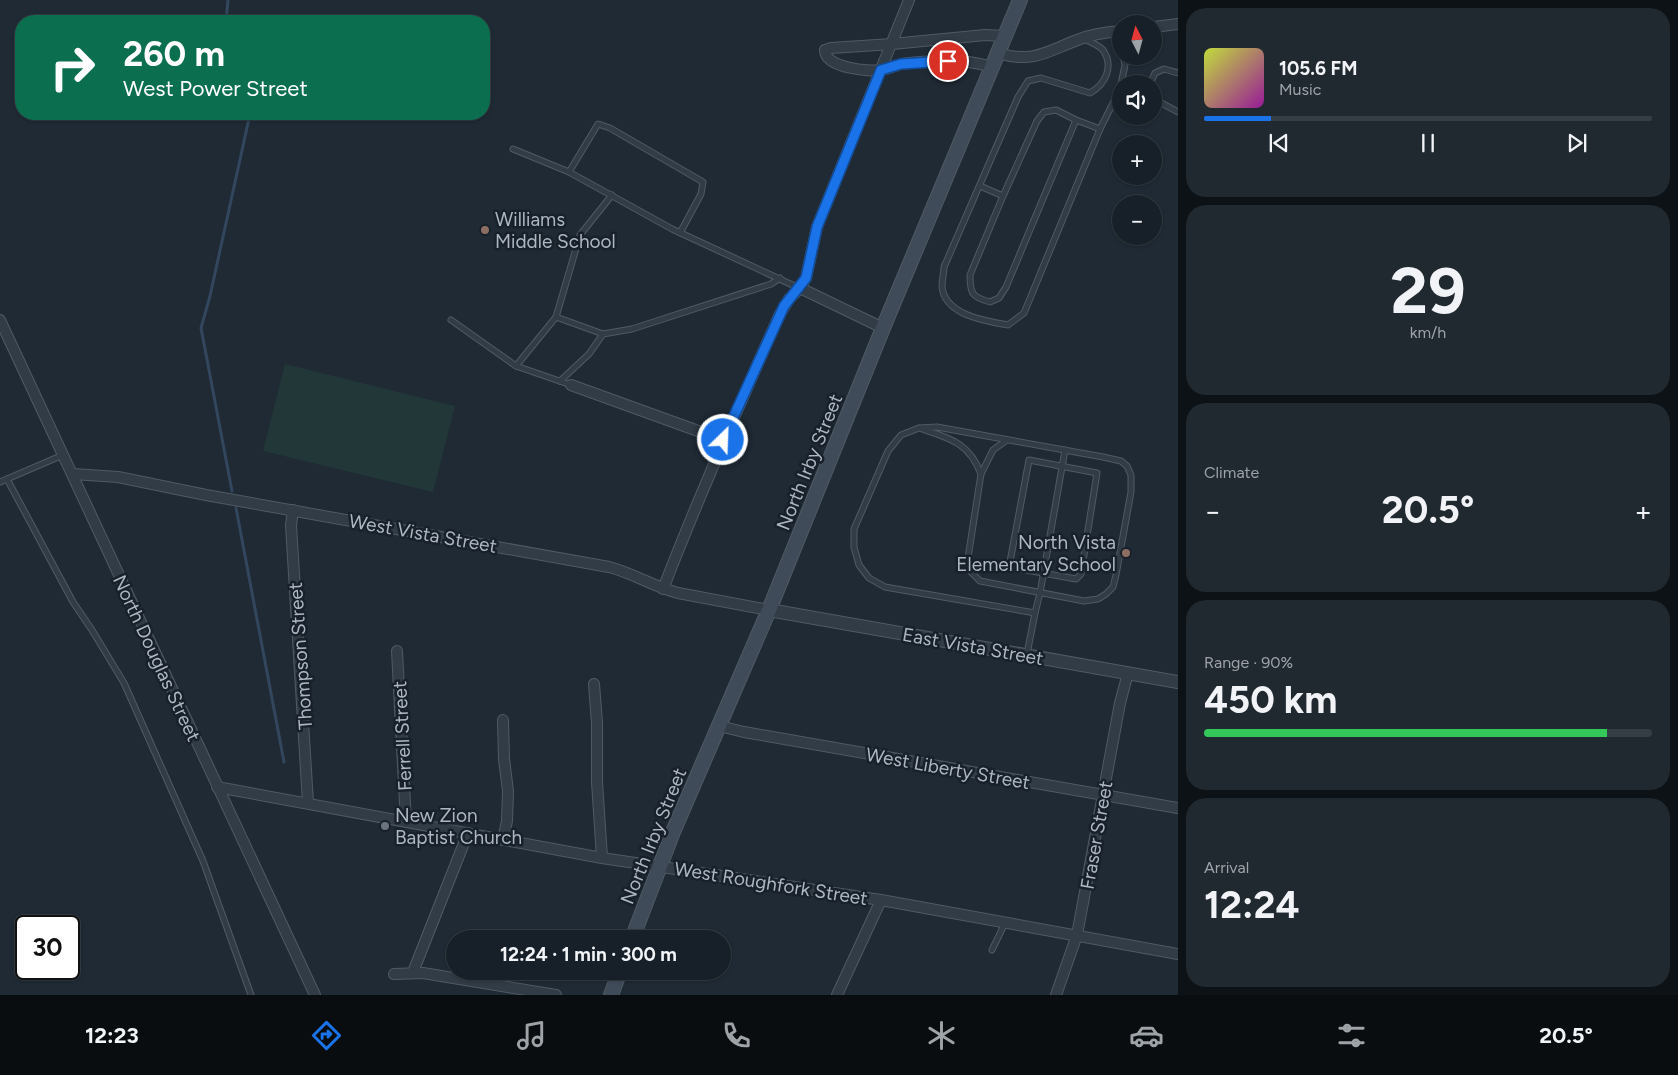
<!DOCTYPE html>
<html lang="en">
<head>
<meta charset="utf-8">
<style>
	:root { --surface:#172028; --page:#202830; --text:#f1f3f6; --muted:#9ea3a8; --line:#363e45; --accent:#1a73e8 }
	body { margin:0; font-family:Figtree,sans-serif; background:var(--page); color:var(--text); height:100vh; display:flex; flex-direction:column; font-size:19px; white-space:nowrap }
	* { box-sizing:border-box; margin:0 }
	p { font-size:16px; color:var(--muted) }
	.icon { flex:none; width:28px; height:28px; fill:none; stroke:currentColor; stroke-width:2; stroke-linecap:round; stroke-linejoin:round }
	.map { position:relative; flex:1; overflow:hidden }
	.sheet { display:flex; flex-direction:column; gap:8px; padding:8px; background:#0d1216; width:500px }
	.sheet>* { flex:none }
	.guide { position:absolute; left:15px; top:15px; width:475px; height:105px; border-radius:20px; box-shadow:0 1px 4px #0004,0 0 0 1px var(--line); background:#0b6e4f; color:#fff; overflow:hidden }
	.needle { width:32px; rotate:354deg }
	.buttons { position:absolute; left:1112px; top:15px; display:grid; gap:10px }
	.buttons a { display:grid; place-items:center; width:50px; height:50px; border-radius:50%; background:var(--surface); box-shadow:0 1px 4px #0004,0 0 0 1px var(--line); font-size:25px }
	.speed { position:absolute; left:15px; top:915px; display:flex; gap:10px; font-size:25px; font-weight:700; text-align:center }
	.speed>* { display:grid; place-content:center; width:65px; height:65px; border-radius:50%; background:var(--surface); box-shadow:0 1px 4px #0004,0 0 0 1px var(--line); line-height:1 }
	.speed .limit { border:2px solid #111; border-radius:8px; background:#fff; color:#111 }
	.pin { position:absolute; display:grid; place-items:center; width:42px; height:42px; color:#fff; margin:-21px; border:2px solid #fff; border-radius:50%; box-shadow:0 1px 5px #0007 }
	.me { position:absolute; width:55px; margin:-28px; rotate:24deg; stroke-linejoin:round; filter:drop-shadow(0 0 4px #0008) }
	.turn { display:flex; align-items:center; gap:18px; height:105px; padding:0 25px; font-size:22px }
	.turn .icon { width:65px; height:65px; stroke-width:2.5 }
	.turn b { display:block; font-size:35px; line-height:42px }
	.big { font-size:38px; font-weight:700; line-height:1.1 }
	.sheet .tile { flex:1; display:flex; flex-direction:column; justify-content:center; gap:8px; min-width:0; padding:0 18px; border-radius:20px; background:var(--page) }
	.sheet .dial { align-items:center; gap:0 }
	.dial b { font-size:65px; line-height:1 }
	.song { display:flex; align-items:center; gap:15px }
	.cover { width:60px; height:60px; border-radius:8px; background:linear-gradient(135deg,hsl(70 70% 55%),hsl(300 70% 35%)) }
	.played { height:5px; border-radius:2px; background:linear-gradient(90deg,var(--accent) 15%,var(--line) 15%) }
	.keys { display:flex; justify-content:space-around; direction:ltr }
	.heat { display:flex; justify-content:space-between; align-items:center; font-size:28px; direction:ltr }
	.charge { height:8px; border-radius:4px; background:linear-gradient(90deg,#34c759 90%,var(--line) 0) }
	.trip { position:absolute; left:446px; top:930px; width:285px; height:50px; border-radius:25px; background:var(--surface); box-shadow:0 1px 4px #0004,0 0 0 1px var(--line); font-weight:700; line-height:50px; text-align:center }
	.menu { display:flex; height:80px; justify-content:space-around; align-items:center; background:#090d10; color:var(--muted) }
	.menu .icon { width:35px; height:35px }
	.menu .active { color:var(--accent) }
	.menu b { font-size:22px; color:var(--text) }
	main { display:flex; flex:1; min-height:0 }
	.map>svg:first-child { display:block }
	.green { fill:#223737 }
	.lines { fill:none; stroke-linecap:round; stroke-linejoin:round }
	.stream { stroke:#32475d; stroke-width:3 }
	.service-casing { stroke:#505a64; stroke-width:7 }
	.minor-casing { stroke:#505a64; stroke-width:12 }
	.tertiary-casing { stroke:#505a64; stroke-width:14 }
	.secondary-casing { stroke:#505a64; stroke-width:16 }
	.service { stroke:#323c46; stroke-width:5 }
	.minor { stroke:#323c46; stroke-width:10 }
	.tertiary { stroke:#323c46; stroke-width:12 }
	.secondary { stroke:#404b59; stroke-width:14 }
	.route-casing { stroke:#114b97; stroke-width:12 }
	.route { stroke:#1a73e8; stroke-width:9 }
	.education-dot { fill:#8d6e63; stroke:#18212a; stroke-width:2 }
	.worship-dot { fill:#6b7280; stroke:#18212a; stroke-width:2 }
	.labels { text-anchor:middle; stroke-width:5; stroke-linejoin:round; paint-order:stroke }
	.poi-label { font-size:19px; fill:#acb7c3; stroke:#18212a; text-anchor:start }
	.street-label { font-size:19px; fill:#acb7c3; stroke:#18212a }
</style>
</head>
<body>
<main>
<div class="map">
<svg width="1178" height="995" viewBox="0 0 1178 995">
	<rect width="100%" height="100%" fill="#1f2a35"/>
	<polygon class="green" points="285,364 455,406 433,492 263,451"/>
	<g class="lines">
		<g class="stream">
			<polyline points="226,21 228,0"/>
			<polyline points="232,491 201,328 210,296 250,114"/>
			<polyline points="236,508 284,762"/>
		</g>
		<g class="service-casing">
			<g id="service">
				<polyline points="1114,32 1121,47"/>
				<path d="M 1082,38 C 1088,41 1099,45 1103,50 C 1114,66 1106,84 1090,93 L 1041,78 L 1028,81 L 1018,97 L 944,267 C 944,273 942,280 942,286 C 944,315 985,321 1008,325 L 1024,313 L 1100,129 L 1120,89 L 1125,65 L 1123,56"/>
				<polyline points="1150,84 1155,73 1164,69 1178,73"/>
				<polyline points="1154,99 1178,112"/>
				<polyline points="513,149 569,172 672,229 799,288"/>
				<polyline points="569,172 598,124 610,128 703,182 701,194 680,233"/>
				<path d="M 980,186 L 1003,196 L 970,275 C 970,294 972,297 990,302 L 999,298 L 1006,287 L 1076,120 L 1100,129"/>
				<polyline points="1003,196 1037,121 1044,112 1056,110 1076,120"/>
				<polyline points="556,317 603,334 632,329 771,284 780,278"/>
				<polyline points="451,320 516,366 556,317 580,235 612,195"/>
				<polyline points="516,366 571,385"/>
				<polyline points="560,381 589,354 603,334"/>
				<path d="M 919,428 C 949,438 969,442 981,474 L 968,558 L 971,572 L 980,581 L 1084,601 L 1098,599 L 1106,594 L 1113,587 L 1116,575 L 1131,492 L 1131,475 L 1127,466 L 1121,461 L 1103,457 L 937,427 L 919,428 L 901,435 L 888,451 L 854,529 L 854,547 L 859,565 L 869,578 L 885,587 L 1035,613 L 1027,654"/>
				<polygon points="1029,460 1097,473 1081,574 1076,579 1009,567"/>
				<polyline points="981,474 993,450 1007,440"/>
				<polyline points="7,479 73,602 92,630 124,683 203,861 251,995"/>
				<polyline points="0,482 63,455"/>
				<polyline points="1035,613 1040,593 1065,450"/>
				<polyline points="992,950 1005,923"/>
			</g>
		</g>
		<g class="minor-casing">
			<g id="minor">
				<polyline points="1154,27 1178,24"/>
				<path d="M 998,53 C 1034,64 1047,51 1080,39 C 1092,34 1108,32 1121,31"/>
				<path d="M 992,67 C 977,63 963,60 947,61 C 932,61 915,62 901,64 C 894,66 888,69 882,70 C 869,72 825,68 825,50 L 831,48 L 892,44 L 985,35 L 1005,36"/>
				<polyline points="800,288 883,328"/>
				<polyline points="0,320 315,995"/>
				<polyline points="571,385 723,440"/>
				<path d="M 73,474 L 118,477 L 206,495 L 609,567 C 633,573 654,587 678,593 L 769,610"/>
				<polyline points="293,510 291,525 308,803"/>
				<path d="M 663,589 C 699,496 739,405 780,314 L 789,299 L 800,288 L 806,278 L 817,227 L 909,0"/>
				<polyline points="397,651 406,822"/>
				<polyline points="594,684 597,723 597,782 602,858"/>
				<polyline points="719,726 744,732 1178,808"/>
				<polyline points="217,787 602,858 881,900 1178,954"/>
				<polyline points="503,840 507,821 508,791 504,759 503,720"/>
				<polyline points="413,972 468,833"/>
				<polyline points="394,974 423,973 556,995"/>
				<polyline points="837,995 881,900"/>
				<polyline points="1056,995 1077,935 1120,703 1128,673"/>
			</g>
		</g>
		<g class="tertiary-casing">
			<polyline id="tertiary" points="769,610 1178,682"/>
		</g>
		<g class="secondary-casing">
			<g id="secondary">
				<polyline points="632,939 673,832 769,610 883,328 1020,0"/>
				<polyline points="611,995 620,971"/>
			</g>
		</g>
		<use href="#service" class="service"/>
		<use href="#minor" class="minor"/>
		<use href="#tertiary" class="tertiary"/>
		<use href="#secondary" class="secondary"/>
	</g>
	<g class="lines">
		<g class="route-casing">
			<polyline id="route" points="723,440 784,306 806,278 817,227 881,70 901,64 948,61"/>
		</g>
		<use href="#route" class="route"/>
	</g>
	<g class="education-dot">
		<circle cx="485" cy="230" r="5"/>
		<circle cx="1126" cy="553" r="5"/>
	</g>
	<circle class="worship-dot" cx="385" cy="826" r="5"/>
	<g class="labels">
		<g class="poi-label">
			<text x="495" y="226">Williams<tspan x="495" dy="22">Middle School</tspan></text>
			<text x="1116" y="549" text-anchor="end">North Vista<tspan x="1116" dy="22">Elementary School</tspan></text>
			<text x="395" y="822">New Zion<tspan x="395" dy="22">Baptist Church</tspan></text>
		</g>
		<g class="street-label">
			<text transform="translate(809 462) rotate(-68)" y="7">North Irby Street</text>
			<text transform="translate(423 533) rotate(10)" y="7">West Vista Street</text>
			<text transform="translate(973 646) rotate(10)" y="7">East Vista Street</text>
			<text transform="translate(300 656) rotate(-94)" y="7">Thompson Street</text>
			<text transform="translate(157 658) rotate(65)" y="7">North Douglas Street</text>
			<text transform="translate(402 736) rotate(-93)" y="7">Ferrell Street</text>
			<text transform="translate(948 768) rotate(10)" y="7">West Liberty Street</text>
			<text transform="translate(1096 835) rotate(-80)" y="7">Fraser Street</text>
			<text transform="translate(653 836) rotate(-68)" y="7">North Irby Street</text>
			<text transform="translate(771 883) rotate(9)" y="7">West Roughfork Street</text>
		</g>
	</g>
</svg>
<div class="buttons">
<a><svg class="needle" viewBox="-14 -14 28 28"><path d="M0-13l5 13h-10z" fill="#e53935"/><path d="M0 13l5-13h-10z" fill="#9ea3a8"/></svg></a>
<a><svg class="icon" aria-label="sound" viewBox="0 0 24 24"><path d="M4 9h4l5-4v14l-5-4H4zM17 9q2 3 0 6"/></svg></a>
<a>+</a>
<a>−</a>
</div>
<div class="speed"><div class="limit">30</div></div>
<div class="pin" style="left:948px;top:61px;background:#d93025"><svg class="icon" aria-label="arrive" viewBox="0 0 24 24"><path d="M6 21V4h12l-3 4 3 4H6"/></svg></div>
<svg class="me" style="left:723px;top:440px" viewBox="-20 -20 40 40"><circle r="17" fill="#1a73e8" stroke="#fff" stroke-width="3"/><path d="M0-11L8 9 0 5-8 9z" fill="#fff"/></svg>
<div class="trip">12:24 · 1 min · 300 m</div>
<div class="guide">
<div class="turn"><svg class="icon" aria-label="right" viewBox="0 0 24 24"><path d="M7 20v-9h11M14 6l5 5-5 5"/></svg><div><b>260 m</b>West Power Street</div></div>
</div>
</div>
<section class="sheet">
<div class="tile">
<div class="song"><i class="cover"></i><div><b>105.6 FM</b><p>Music</p></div></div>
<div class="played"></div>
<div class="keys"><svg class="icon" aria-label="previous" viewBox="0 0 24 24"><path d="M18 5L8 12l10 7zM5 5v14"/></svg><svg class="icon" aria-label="pause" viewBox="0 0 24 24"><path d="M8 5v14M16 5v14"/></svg><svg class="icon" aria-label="next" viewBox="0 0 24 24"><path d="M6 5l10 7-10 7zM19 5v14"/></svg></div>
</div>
<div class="tile dial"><b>29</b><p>km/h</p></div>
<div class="tile"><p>Climate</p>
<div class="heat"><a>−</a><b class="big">20.5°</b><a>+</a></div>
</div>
<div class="tile"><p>Range · 90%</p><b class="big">450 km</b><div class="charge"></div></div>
<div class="tile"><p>Arrival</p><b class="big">12:24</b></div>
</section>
</main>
<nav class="menu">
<b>12:23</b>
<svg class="icon active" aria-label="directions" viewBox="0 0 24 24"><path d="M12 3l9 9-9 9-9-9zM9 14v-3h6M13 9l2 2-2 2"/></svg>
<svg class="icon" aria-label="music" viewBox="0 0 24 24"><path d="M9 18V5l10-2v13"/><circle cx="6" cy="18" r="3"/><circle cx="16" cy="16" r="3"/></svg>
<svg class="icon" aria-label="phone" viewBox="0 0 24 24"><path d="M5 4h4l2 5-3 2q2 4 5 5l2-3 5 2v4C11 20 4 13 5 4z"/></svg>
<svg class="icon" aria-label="climate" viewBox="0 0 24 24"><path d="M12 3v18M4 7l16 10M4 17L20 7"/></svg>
<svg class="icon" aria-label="car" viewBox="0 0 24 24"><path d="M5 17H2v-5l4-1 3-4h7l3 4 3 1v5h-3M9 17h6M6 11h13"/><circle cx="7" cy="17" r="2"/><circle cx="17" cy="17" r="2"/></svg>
<svg class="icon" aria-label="filters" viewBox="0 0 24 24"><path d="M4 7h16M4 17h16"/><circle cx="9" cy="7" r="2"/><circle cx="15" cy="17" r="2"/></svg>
<b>20.5°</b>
</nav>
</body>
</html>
